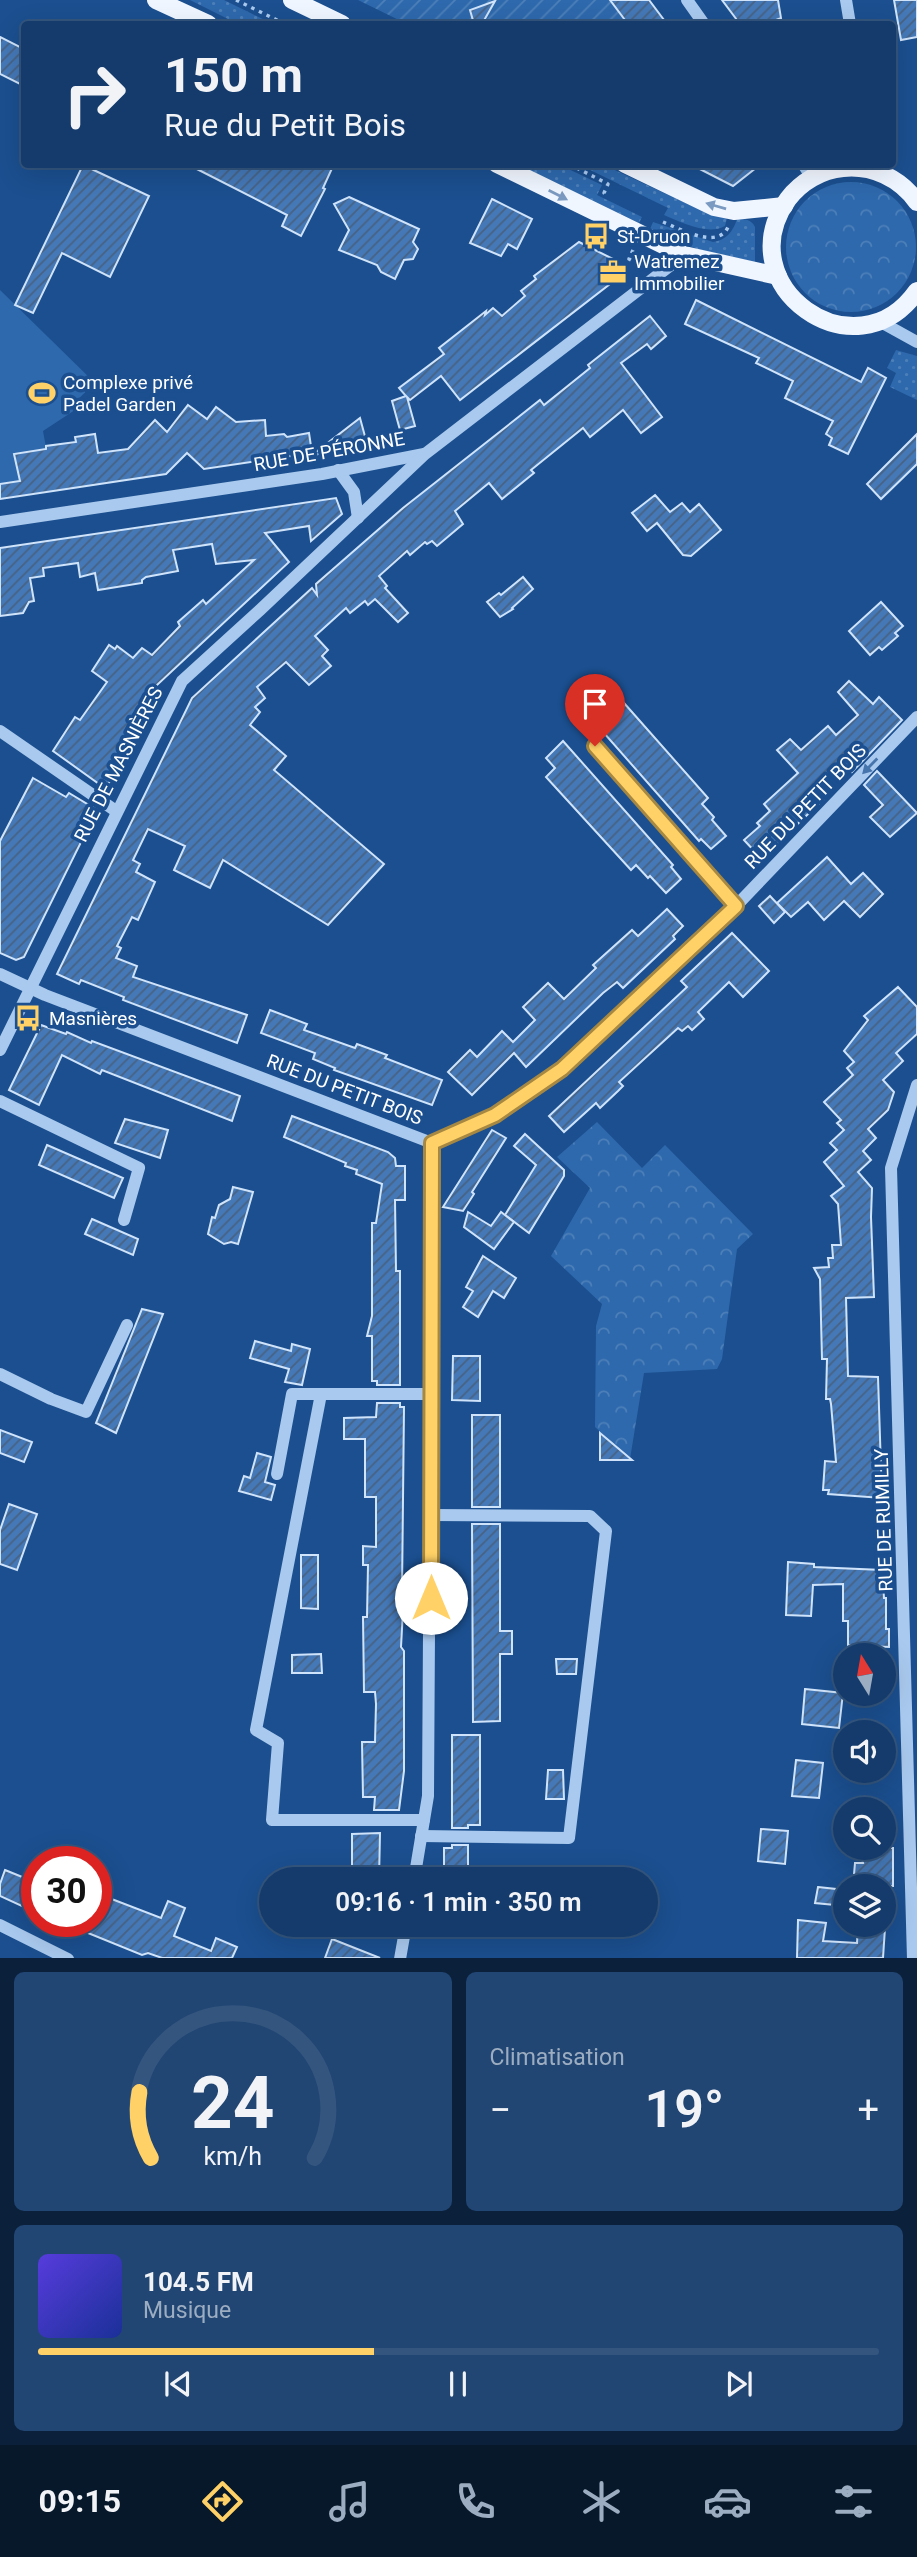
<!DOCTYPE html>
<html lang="fr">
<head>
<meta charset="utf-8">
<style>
	:root { --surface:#143b6b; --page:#214673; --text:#f1f3f6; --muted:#9dadc1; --line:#33557e; --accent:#ffd166 }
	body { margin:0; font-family:Roboto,sans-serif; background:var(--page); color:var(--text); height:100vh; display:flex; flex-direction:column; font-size:26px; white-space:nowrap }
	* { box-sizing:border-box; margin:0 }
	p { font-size:23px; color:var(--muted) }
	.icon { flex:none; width:38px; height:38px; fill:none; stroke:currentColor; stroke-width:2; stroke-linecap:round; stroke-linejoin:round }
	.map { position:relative; height:1958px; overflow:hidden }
	.sheet { display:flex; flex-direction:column; gap:14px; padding:14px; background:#0b203b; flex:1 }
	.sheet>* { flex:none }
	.guide { position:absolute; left:21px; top:21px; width:875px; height:147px; border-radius:7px; box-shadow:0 7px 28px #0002,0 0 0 2px var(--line); background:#143b6b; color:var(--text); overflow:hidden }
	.needle { width:46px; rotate:349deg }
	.tools { position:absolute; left:833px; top:1643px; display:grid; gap:14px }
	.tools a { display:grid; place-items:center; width:63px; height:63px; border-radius:50%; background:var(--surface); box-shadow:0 7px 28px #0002,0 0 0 2px var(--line); font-size:35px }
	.speed { position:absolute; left:21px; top:1846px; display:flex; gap:14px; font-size:35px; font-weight:700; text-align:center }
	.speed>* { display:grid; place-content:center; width:91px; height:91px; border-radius:50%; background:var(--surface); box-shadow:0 7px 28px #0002,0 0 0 2px var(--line); line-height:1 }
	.speed .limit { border:10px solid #d22; background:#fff; color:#111 }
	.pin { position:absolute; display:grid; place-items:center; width:60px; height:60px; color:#fff; margin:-72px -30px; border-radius:50% 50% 50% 0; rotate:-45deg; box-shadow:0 0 7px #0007 }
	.pin .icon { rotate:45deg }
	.me { position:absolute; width:77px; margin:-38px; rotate:0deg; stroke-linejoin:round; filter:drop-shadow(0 0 5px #0008) }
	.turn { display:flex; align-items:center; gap:24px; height:147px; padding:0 28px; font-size:32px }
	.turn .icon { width:91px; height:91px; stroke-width:2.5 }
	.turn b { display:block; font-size:49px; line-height:60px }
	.big { font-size:52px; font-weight:600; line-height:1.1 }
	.sheet .widget { flex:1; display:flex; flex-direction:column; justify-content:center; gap:10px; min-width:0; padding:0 24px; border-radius:10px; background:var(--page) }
	.sheet .dial { align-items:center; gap:0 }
	.dial svg { height:182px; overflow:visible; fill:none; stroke:var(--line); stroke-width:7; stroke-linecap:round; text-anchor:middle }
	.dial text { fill:var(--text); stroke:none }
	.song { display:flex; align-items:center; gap:21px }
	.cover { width:84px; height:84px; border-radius:10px; background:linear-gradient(135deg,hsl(250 70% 55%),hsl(230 70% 35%)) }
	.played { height:7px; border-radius:4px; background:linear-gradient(90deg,var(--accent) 40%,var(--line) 40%) }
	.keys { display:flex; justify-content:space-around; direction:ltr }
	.heat { display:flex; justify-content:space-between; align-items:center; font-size:38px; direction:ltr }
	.sheet .tiles { flex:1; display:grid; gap:14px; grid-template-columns:1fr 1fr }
	.widget:last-child { grid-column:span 2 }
	.trip { position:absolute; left:259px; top:1867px; width:399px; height:70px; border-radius:35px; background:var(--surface); box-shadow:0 7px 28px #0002,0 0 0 2px var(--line); font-weight:600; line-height:70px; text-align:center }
	.tab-bar { display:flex; height:112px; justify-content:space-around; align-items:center; background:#08182b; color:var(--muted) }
	.tab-bar .icon { width:49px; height:49px }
	.tab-bar .current { color:var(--accent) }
	.tab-bar b { font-size:32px; color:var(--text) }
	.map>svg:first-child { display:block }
	.grass { fill:url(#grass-dots) }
	.forest { fill:url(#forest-crowns) }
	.garden { fill:url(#garden-furrows) }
	.pitch { fill:#2e69ad }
	.building { fill:url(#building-hatch); stroke:#cfe3fa; stroke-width:2 }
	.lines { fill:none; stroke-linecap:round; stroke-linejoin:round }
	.path { stroke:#a9c9ee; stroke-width:3.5; stroke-dasharray:3.5 5; stroke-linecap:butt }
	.minor { stroke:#a9c9ee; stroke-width:12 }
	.major { stroke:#f0f6ff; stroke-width:18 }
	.oneway { fill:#7b9ac1 }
	.oneway2 { fill:#4674ac }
	.route-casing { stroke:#a68842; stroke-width:18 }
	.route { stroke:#ffd166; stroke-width:12 }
	.labels { text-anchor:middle; stroke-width:7; stroke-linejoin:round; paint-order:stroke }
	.poi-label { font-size:19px; fill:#fff; stroke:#1b4f8f; text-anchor:start }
	.street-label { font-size:19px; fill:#fff; stroke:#1b4f8f }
</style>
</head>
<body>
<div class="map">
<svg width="917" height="1959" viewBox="0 0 917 1959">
	<defs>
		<pattern id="grass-dots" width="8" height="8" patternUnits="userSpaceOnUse" patternTransform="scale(1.75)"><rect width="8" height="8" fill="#2e69ad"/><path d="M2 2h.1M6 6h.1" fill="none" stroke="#4d80b9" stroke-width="1.8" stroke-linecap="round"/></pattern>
		<pattern id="forest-crowns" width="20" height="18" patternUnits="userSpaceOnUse" patternTransform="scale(1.75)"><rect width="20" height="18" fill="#2e69ad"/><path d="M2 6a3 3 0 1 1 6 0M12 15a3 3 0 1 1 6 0" fill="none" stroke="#4d80b9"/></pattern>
		<pattern id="garden-furrows" width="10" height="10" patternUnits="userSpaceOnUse" patternTransform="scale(1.75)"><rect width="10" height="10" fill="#2e69ad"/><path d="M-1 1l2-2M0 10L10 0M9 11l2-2" fill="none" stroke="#4d80b9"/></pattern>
		<pattern id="building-hatch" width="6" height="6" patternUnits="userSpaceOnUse" patternTransform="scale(1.75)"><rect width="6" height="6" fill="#4478b7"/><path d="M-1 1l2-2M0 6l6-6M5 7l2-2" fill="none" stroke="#486282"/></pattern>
	</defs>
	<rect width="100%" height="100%" fill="#1b4f8f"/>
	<g class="grass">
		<polygon points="190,0 224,0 273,24 238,24"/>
		<polygon points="519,165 560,165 602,185 597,195 642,217 639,223"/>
		<path d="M 580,165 L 604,165 L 694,207 L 727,218 L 725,226 C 708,236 681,222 664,215 L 668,208 Z"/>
		<path d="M 737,219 C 745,219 751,219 755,227 L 755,262 L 697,249 L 650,229 L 653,222 L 713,242 C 726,240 733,232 737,219 Z"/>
		<polygon points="896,350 917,356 917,400 890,387 896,373 887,368"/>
	</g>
	<g class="forest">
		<circle cx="851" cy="247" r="65"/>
		<polygon points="597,1122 642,1168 665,1145 753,1234 737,1249 722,1359 717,1369 644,1373 630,1459 595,1427 596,1326 602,1304 551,1256 590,1188 557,1157"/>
	</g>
	<polygon class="garden" points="358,0 610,0 614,6 622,0 650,0 657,10 637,24 407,24"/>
	<polygon class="pitch" points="0,290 95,383 74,403 78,408 43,431 54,491 0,499"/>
	<g class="building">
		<polygon points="610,0 649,0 667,24 628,24"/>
		<polygon points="722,0 778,0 781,18 766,24 740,24"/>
		<polygon points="894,0 917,0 917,37 901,40"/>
		<polygon points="495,1 482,24 474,24 470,10"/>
		<polygon points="0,37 24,49 24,86 0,74"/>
		<polygon points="187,164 334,164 323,188 325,189 301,236 282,226 287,215"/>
		<polygon points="690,164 761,164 733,186"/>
		<polygon points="83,165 149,196 110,277 62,253 33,313 15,305"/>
		<polygon points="349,197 419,229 413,242 418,249 413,259 404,260 395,279 381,272 377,265 339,250 349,230 334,204"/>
		<polygon points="492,199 532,219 517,249 508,244 501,256 470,243"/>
		<polygon points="579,242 617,261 619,277 460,400 441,376 410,400 407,397 415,426 400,430 392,401 406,396 399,388 444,354 439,348 486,311 485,315 493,308 502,316 525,296 521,291 536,279 534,276"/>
		<polygon points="696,300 861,382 868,368 886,378 848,454 829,445 832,438 826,434 833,421 785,398 793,381 756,363 759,358 685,324"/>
		<polygon points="650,316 666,336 651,349 647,344 621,363 662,417 641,433 623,410 590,437 583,428 531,470 534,473 502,499 489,483 484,487 455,511 463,524 437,546 432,541 427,544 425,542 410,555 407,551 379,576 387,586 385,588 408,613 398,622 375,599 368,605 365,601 350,613 346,608 315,636 328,650 322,656 331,666 309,685 286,662 257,687 265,698 255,707 260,712 250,725 286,756 274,770 384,864 328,925 223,860 210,888 174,870 185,846 148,829 133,860 140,864 136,872 155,882 138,920 132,917 117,946 121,948 116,958 137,966 133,977 247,1015 237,1043 123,1000 124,997 81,980 79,984 57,974 192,698 312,588 317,595 316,584 403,508 540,400 544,405 590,368 588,365"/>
		<polygon points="188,405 207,419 216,407 236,422 265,420 266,436 284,434 287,437 309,433 312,453 204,469 187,453 166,474 0,499 0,484 20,481 14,454 46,449 46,446 76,442 75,437 95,434 98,453 128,449 155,420 167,432"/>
		<polygon points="360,418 366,440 312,456 312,455"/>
		<polygon points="917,434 917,464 881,499 867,484"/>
		<polygon points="655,495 670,512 682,503 690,512 699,504 721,530 691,556 683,555 657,523 647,531 632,513"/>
		<polygon points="336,498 342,514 311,541 309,526 265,533 289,562 143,698 149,702 128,730 133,734 106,789 53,751 75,717 80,720 107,682 92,671 109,645 115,649 117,646 133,658 142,648 152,655 180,626 178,622 203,600 206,604 254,560 216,564 212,544 173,550 178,571 146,577 142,580 142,583 98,590 95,573 80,577 78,563 43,568 44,576 30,578 34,601 29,602 23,613 0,616 0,548"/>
		<polygon points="523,577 533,589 512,608 513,609 500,617 487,602 499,593 501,595"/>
		<polygon points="881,602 903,626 895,633 898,636 882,650 879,647 870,655 849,631"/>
		<polygon points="849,681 873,704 879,697 902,720 852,772 850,769 845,773 837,764 811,787 823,800 772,848 769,845 758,855 744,840 760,826 757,823 770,811 764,804 798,773 777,750 790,739 801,750 828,726 836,735 858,715 838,692"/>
		<polygon points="605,700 615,711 624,703 708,798 702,804 714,817 712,820 726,836 711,849 701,839 699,841 589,716"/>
		<polygon points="563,741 673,865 671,867 681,879 666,893 650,876 648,878 636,865 631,870 546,777 555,768 546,758"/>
		<polygon points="877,771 917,813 890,837 870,817 883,805 864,785"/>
		<polygon points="33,778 66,797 69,793 97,810 24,957 16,960 0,953 0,841"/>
		<polygon points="827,857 851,884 863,873 883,894 860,917 844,901 824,920 808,902 791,917 777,903"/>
		<polygon points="770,896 785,912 774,923 759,906"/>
		<polygon points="667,909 683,926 673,936 675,939 623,988 617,982 603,993 526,1067 514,1053 472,1095 448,1072 470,1050 477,1057 502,1031 513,1042 535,1020 523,1007 548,983 564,999 596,968 593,965 632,930 638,936"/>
		<polygon points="732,933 769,971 743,997 729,982 698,1012 704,1019 692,1030 688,1026 682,1031 678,1028 619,1082 623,1086 618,1091 600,1108 596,1103 564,1132 549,1116 687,987 681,981"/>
		<polygon points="898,987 917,1007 917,1034 896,1053 903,1061 883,1080 894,1092 888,1110 868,1129 876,1138 863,1151 871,1160 858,1172 872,1188 871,1217 874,1297 846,1298 848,1376 878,1377 882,1498 828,1494 829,1490 823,1490 825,1461 836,1462 831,1404 830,1399 826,1399 827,1359 822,1359 820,1279 814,1268 829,1267 828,1258 833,1258 832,1245 841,1245 838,1204 831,1196 844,1186 824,1162 837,1150 830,1143 844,1130 837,1123 841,1120 824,1102 853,1075 847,1068 854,1062 844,1051 868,1020 864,1016"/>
		<polygon points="270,1010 307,1024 304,1030 355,1048 357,1044 387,1055 385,1058 442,1080 432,1105 334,1070 335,1068 313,1059 315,1053 261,1033"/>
		<polygon points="41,1025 66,1034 67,1032 91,1043 92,1041 240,1096 232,1121 102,1070 100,1074 62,1055 39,1105 9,1090"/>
		<polygon points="292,1116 388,1152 395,1158 396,1166 405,1166 405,1200 395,1200 396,1271 400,1271 400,1385 377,1385 377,1381 372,1381 372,1336 367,1336 372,1316 372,1223 376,1223 382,1184 356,1174 357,1170 345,1166 346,1163 284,1137"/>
		<polygon points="125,1119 168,1130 160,1158 115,1143"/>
		<polygon points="492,1130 506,1138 472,1192 474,1194 463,1211 443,1207"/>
		<polygon points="525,1134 564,1170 564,1176 529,1233 505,1215 536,1165 514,1146"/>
		<polygon points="47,1145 123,1178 114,1198 39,1165"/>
		<polygon points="233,1187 253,1192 238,1244 231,1242 224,1244 208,1234 212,1217 215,1218 219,1205 230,1199"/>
		<polygon points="468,1212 491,1226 501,1212 514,1222 494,1249 464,1227"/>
		<polygon points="92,1219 138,1239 133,1255 85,1234"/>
		<polygon points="483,1256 516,1278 504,1298 493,1291 478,1317 463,1307 473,1291 466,1287"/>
		<polygon points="142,1309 163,1314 116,1433 96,1423"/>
		<polygon points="255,1341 291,1351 292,1344 310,1349 302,1385 285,1382 289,1369 250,1358"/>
		<polygon points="453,1356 480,1356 480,1401 452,1400"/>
		<polygon points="377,1403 400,1403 400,1407 404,1407 402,1592 404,1592 401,1647 404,1651 404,1771 399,1810 374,1810 375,1797 363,1797 362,1742 375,1742 376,1704 375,1692 364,1692 363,1617 367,1617 368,1565 363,1565 363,1546 376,1547 376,1497 365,1497 365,1439 344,1439 344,1418 376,1417"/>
		<rect x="472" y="1415" width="28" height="92"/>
		<polygon points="0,1430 32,1442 24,1462 0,1453"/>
		<polygon points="600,1433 632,1460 600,1460"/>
		<polygon points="257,1453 271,1457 265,1482 275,1485 271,1500 239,1491 244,1476 250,1478"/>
		<polygon points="9,1504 37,1514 17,1570 0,1564 0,1530"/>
		<polygon points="472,1524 500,1524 500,1631 512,1631 512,1654 500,1654 500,1721 473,1722"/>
		<polygon points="301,1555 318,1555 318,1609 301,1608"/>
		<polygon points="788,1562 814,1564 814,1567 882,1570 884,1598 886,1598 886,1629 889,1629 889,1647 848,1645 848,1621 843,1621 843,1584 813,1585 811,1616 786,1615"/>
		<polygon points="321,1654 322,1673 292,1673 292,1655"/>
		<polygon points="556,1659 577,1659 576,1674 557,1674"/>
		<polygon points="805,1689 843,1693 839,1728 802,1724"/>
		<polygon points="452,1735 480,1735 480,1825 468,1825 468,1828 452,1828"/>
		<polygon points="796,1760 823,1763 819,1798 792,1796"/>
		<polygon points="548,1770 563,1770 564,1799 546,1799"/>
		<polygon points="761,1829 788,1831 785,1864 758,1861"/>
		<polygon points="380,1833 379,1880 352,1880 352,1834"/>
		<polygon points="452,1845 468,1845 468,1880 444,1880 444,1848 452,1848"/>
		<polygon points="877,1848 893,1848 893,1886 853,1886 855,1863 863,1863 862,1858 877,1858"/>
		<polygon points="5,1870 37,1883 37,1913 0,1896 0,1884"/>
		<polygon points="818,1887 845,1890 845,1906 815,1903"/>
		<polygon points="96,1893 161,1918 168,1901 185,1908 174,1936 211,1951 216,1938 237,1947 232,1958 162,1958 148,1953 142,1955 61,1922 96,1922"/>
		<polygon points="798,1920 826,1923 823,1941 857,1943 858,1925 885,1928 883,1958 797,1958"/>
		<polygon points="332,1939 380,1958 325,1958"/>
	</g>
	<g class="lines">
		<g class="path">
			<polyline points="236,0 285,24"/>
			<polyline points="569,164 608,184 604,193 606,195"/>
			<path d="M 663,222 C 680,229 718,250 728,227"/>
			<polyline points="633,250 629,259 644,267"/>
		</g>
		<g class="minor">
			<polyline points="687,0 704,24"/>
			<polyline points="846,0 850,24"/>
			<polyline points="803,164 812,178"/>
			<polyline points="879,321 917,342"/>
			<polyline points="338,470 354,492 358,518"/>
			<polyline points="0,522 322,474 424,454"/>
			<polyline points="0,731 116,811"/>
			<polyline points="595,746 736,906"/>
			<polyline points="0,974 45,995 432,1143 495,1115 562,1069 736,906 917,717"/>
			<polyline points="0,1050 182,681 260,610 425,454 684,255"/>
			<polyline points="0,1101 139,1168 124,1220"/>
			<polyline points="0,1374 51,1399 86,1412 127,1325"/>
			<polyline points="321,1394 256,1730 278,1743 272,1820 424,1820"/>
			<polyline points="277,1474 292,1394 432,1394"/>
			<polyline points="421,1836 569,1838 606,1531 590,1516 431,1515"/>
			<polyline points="414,1880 428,1796 432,1143"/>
			<polyline points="0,1925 68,1959"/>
			<polyline points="400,1959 406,1925"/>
			<polyline points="913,1959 891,1168 917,1085"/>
		</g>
		<g class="major">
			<polyline points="156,0 208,24"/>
			<polyline points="292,0 342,24"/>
			<polyline points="497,164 684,255 778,276"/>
			<polyline points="625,164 714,207 734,211 784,206"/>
			<path d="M 917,202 C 900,178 872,165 843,168 C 821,170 801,182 788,199 C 726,286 856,378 917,291"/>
		</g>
	</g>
	<defs><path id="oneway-solid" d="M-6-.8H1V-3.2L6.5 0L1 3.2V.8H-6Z" transform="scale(1.75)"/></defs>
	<g class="oneway">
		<use href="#oneway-solid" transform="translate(558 195) rotate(27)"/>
		<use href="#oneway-solid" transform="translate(716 206) rotate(-164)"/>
	</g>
	<use class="oneway2" href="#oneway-solid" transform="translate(870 766) rotate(134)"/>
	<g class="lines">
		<g class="route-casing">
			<polyline id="route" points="431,1598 432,1143 495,1115 562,1069 736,906 595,746"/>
		</g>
		<use href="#route" class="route"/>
	</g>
	<defs>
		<g id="bus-bare" transform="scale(2.1)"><path d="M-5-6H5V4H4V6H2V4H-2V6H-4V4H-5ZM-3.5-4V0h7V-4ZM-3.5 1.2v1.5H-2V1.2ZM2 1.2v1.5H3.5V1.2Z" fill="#ffd166" stroke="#1b4f8f" stroke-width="2.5" paint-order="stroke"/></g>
		<g id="office-bare" transform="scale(2.1)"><path d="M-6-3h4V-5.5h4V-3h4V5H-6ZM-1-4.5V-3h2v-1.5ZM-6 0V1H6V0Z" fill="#ffd166" stroke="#1b4f8f" stroke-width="2.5" paint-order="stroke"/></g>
		<g id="stadium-bare" transform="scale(2.1)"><path d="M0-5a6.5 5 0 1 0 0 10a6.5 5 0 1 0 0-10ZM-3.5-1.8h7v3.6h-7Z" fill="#ffd166" stroke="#1b4f8f" stroke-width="2.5" paint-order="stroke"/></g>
	</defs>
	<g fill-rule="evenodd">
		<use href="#bus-bare" x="596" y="236"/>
		<use href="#office-bare" x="613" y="272"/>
		<use href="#stadium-bare" x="42" y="393"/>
		<use href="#bus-bare" x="28" y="1018"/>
	</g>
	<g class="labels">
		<g class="poi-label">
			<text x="617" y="243">St-Druon</text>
			<text x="634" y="268">Watremez<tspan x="634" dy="22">Immobilier</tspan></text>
			<text x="63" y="389">Complexe privé<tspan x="63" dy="22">Padel Garden</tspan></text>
			<text x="49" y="1025">Masnières</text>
		</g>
		<g class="street-label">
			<text transform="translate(329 451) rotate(-10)" y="7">RUE DE PÉRONNE</text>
			<text transform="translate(118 764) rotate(-63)" y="7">RUE DE MASNIÈRES</text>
			<text transform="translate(805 806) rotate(-46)" y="7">RUE DU PETIT BOIS</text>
			<text transform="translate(345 1089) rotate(21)" y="7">RUE DU PETIT BOIS</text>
			<text transform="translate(883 1520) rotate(-92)" y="7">RUE DE RUMILLY</text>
		</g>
	</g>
</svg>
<div class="tools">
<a><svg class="needle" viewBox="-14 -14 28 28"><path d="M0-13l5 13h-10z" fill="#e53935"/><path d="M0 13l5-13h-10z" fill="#9dadc1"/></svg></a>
<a><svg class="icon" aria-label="sound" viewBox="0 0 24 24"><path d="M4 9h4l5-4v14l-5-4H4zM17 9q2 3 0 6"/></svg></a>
<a><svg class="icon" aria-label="search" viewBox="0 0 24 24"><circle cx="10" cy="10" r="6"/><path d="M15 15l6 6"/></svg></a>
<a><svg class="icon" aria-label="layers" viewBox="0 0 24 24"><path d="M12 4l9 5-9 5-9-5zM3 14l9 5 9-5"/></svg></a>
</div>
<div class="speed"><div class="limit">30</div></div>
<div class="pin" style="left:595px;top:746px;background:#d93025"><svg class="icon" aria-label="arrive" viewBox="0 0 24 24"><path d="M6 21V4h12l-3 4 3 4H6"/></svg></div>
<svg class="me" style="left:431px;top:1598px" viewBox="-20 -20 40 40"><circle r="19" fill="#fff"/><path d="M0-13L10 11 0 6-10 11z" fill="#ffd166"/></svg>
<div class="trip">09:16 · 1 min · 350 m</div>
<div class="guide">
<div class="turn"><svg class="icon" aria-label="right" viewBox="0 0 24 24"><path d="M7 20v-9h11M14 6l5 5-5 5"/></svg><div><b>150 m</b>Rue du Petit Bois</div></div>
</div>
</div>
<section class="sheet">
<div class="tiles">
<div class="widget dial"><svg viewBox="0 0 100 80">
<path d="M14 69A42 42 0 1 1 86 69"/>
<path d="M14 69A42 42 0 0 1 9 40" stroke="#ffd166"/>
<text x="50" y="56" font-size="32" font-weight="700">24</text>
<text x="50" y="72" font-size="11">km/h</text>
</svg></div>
<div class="widget"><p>Climatisation</p>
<div class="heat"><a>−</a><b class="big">19°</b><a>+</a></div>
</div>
<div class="widget">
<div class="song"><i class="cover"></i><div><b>104.5 FM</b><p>Musique</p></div></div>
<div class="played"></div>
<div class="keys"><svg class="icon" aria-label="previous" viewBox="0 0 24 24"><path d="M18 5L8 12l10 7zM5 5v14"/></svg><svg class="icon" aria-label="pause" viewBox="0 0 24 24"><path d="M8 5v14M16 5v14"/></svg><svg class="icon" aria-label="next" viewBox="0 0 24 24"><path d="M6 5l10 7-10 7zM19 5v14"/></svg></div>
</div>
</div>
</section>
<nav class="tab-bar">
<b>09:15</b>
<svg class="icon current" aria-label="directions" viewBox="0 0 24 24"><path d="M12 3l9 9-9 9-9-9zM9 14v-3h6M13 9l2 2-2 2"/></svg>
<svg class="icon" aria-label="music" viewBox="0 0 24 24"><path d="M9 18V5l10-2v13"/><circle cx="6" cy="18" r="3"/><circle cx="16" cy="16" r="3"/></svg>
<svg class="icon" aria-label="phone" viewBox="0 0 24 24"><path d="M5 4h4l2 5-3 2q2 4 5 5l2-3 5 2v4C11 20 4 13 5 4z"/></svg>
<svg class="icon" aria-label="climate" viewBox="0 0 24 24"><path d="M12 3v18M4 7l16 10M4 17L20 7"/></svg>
<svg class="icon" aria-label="car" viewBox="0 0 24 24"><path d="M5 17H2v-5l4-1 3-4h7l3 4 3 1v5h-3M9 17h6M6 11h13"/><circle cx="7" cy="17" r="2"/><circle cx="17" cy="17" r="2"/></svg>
<svg class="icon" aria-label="filters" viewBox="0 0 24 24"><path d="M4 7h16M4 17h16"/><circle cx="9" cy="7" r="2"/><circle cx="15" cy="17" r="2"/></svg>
</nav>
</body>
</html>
